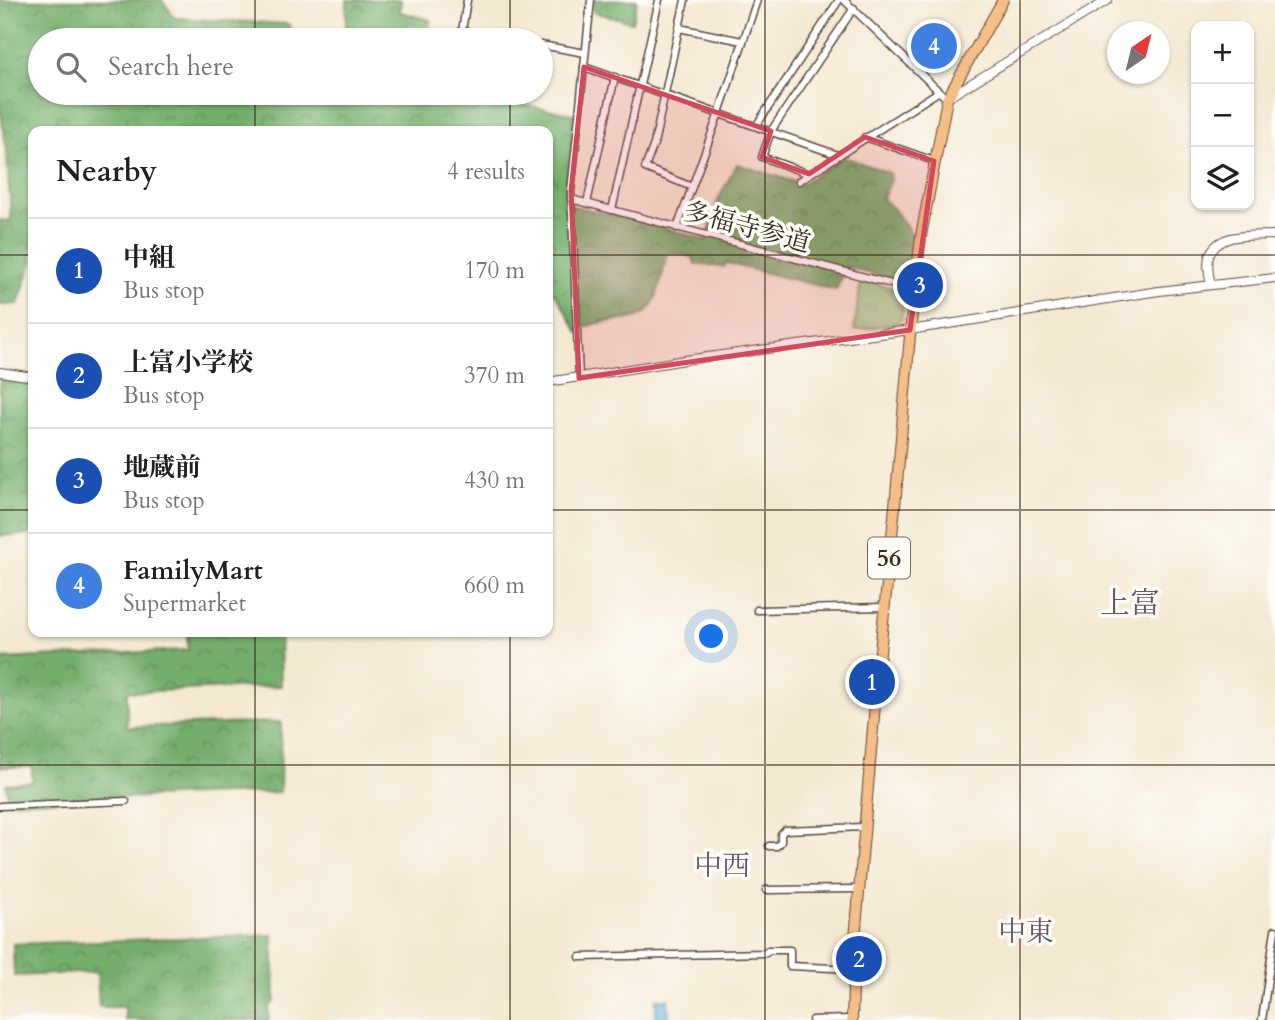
<!DOCTYPE html>
<html lang="en">
<head>
<meta charset="utf-8">
<style>
	body { margin:0; font-family:Cardo,"Noto Serif JP",serif; background:#f6f6f6; color:#202124 }
	.controls { position:absolute; right:21px; top:21px; display:grid; overflow:hidden; border-radius:14px; box-shadow:0 2px 5px #0004 }
	.controls button { width:63px; height:63px; display:grid; place-items:center; padding:0; border:0; border-bottom:2px solid #e0e0e0; background:#fff; color:#202124; font:35px sans-serif }
	.compass { position:absolute; left:1107px; top:21px; width:63px; height:63px; border-radius:50%; background:#fff; box-shadow:0 2px 5px #0004; rotate:35deg }
	.you { position:absolute; left:712px; top:637px; width:24px; height:24px; margin:-18px; border:5px solid #fff; border-radius:50%; background:#1a73e8; box-shadow:0 0 0 10px #1a73e833 }
	.badge { display:grid; place-items:center; width:46px; height:46px; border-radius:50%; background:#d1495b; color:#fff; font-size:23px; font-weight:700 }
	.pin { position:absolute; translate:-50% -50%; border:4px solid #fff; box-shadow:0 2px 7px #0006 }
	.list { margin:0; padding:0; list-style:none }
	h2 { display:flex; justify-content:space-between; align-items:center; height:91px; margin:0; padding:0 28px; font-size:30px }
	h2 small { font-size:23px; font-weight:400; color:#757577 }
	.list li { display:grid; grid-template-columns:46px 1fr auto; gap:21px; align-items:center; box-sizing:border-box; height:105px; padding:0 28px; border-top:2px solid #e0e0e0 }
	.list b { display:block; font-size:26px; white-space:nowrap }
	.list p { margin:0; font-size:23px; white-space:nowrap; color:#757577 }
	.list em { font-size:23px; font-style:normal; color:#757577 }
	.icon { flex:none; width:38px; height:38px; fill:none; stroke:currentColor; stroke-width:2; stroke-linecap:round; stroke-linejoin:round }
	.map { position:relative; flex:none; width:1275px; height:1020px; overflow:hidden }
	.search { position:absolute; background:#fff; box-shadow:0 2px 5px #0004; left:28px; top:28px; width:525px; height:77px; display:flex; align-items:center; gap:18px; box-sizing:border-box; padding:0 24px; border-radius:38px; color:#757577; font-size:26px }
	.panel { position:absolute; background:#fff; box-shadow:0 2px 5px #0004; left:28px; top:126px; width:525px; height:511px; border-radius:14px }
	.map>svg:first-child { display:block }
</style>
</head>
<body>
<div class="map">
<svg width="1275" height="1020" viewBox="0 0 1275 1020">
	<defs>
		<pattern id="forest-crowns" width="20" height="18" patternUnits="userSpaceOnUse" patternTransform="scale(1.75)"><rect width="20" height="18" fill="#75ae6c"/><path d="M2 6a3 3 0 1 1 6 0M12 15a3 3 0 1 1 6 0" fill="none" stroke="#618e58"/></pattern>
		<pattern id="park-tufts" width="24" height="20" patternUnits="userSpaceOnUse" patternTransform="scale(1.75)"><rect width="24" height="20" fill="#92ca7d"/><path d="M3 7l-1-3M5 7V3M7 7l1-3M15 17l-1-3M17 17v-4M19 17l1-3" fill="none" stroke="#78a466"/></pattern>
		<pattern id="water-ripples" width="26" height="14" patternUnits="userSpaceOnUse" patternTransform="scale(1.75)"><rect width="26" height="14" fill="#5eafd9"/><path d="M2 4q2-2 4 0t4 0M15 11q2-2 4 0t4 0" fill="none" stroke="#4f8faf"/></pattern>
	</defs>
	<rect width="100%" height="100%" fill="#fdfcf7"/>
	<filter id="ink" filterUnits="userSpaceOnUse"><feTurbulence type="fractalNoise" baseFrequency=".0143" numOctaves="2"/><feDisplacementMap in="SourceGraphic" scale="14" xChannelSelector="R" yChannelSelector="G"/><feConvolveMatrix kernelMatrix="1 2 1 2 8 2 1 2 1" color-interpolation-filters="sRGB"/></filter>
	<filter id="wash" filterUnits="userSpaceOnUse"><feTurbulence type="fractalNoise" baseFrequency=".00686" numOctaves="4" result="noise"/><feDisplacementMap in="SourceGraphic" scale="28" xChannelSelector="R" yChannelSelector="G"/><feGaussianBlur stdDeviation="1.57" result="paint"/><feColorMatrix in="noise" values="0 0 0 0 0 0 0 0 0 0 0 0 0 0 0 0 0 1.4 0 .05"/><feComposite in="paint" operator="in"/></filter>
	<g filter="url(#wash)">
		<rect width="100%" height="100%" fill="#f4e8d1"/>
		<g fill="url(#forest-crowns)" stroke="#586c45" stroke-width="2">
			<path d="M0,0H162L175,18L289,24L291,40H40V93H517L518,104L574,114L564,204L636,220L707,240L718,200L737,164L801,184L844,157L890,173L891,180L882,199L893,208L913,236L906,283L846,267L836,290L726,263L724,267L695,264L693,257L669,252C662,268 661,291 652,305C636,330 602,312 578,333L556,294L548,291V131H33V259L18,304L0,305V220L11,221L7,155L0,106Z"/>
			<polygon points="347,0 401,0 400,12 430,20 428,40 334,40 346,30"/>
			<polygon points="594,0 637,0 632,22 593,12"/>
			<polygon points="0,377 33,382 33,534 0,536"/>
			<polygon points="187,632 280,632 281,686 127,692 127,727 281,722 280,792 8,802 6,784 32,782 32,767 0,767 0,659 188,650"/>
			<polygon points="273,935 275,1001 269,1007 269,1020 125,1020 125,1007 99,1007 97,972 14,976 13,944"/>
		</g>
		<polygon fill="url(#park-tufts)" stroke="#667a4e" stroke-width="2" points="861,280 903,291 902,318 897,324 854,330"/>
		<polygon fill="url(#water-ripples)" stroke="#4c6c7c" stroke-width="2" points="656,999 668,999 669,1020 656,1020"/>
	</g>
	<g filter="url(#ink)">
		<g fill="none" stroke-linecap="round" stroke-linejoin="round">
			<g stroke="#574639" stroke-width="9">
				<g id="minor">
					<polyline points="467,0 462,31 514,40"/>
					<polyline points="685,0 654,144 645,168 692,187"/>
					<polyline points="844,0 947,99"/>
					<polyline points="679,28 742,41"/>
					<polyline points="541,45 585,53"/>
					<polyline points="584,67 838,155"/>
					<polyline points="756,126 839,0"/>
					<polyline points="865,137 934,161"/>
					<polyline points="809,174 762,157 771,131 854,8"/>
					<polyline points="799,181 938,92"/>
					<polyline points="571,199 914,290"/>
					<polyline points="587,203 615,77"/>
					<polyline points="612,210 659,0"/>
					<polyline points="677,228 719,113 757,0"/>
					<polyline points="579,378 571,191 591,0"/>
					<polyline points="757,610 884,607"/>
					<polyline points="0,806 126,801"/>
					<polyline points="769,846 777,846 781,842 781,834 785,830 864,827"/>
					<polyline points="766,890 859,889"/>
					<polyline points="580,957 766,953 768,950 790,950 790,966 853,969"/>
					<polyline points="812,1020 852,1019"/>
					<polyline points="1262,1020 1275,930"/>
				</g>
			</g>
			<g stroke="#574639" stroke-width="10">
				<g id="tertiary">
					<polyline points="949,97 1108,0"/>
					<path d="M1211,285C1209,276 1207,265 1209,257C1217,231 1254,236 1275,235"/>
					<polyline points="0,372 33,377"/>
					<polyline points="548,382 685,360 910,330 1159,291 1275,278"/>
				</g>
			</g>
			<g stroke="#574639" stroke-width="12">
				<polyline id="primary" points="852,1020 854,951 877,681 895,506 914,290 922,230 947,99 1003,0"/>
			</g>
			<use href="#minor" stroke="#fff" stroke-width="6"/>
			<use href="#tertiary" stroke="#fff" stroke-width="8"/>
			<use href="#primary" stroke="#f6be87" stroke-width="10"/>
		</g>
	</g>
	<path fill="#d1495b" fill-opacity="0.2" stroke="#d1495b" stroke-width="5" stroke-linejoin="round" d="M584,67L771,131L762,157L809,174L865,137L934,161L910,330L579,378L571,191Z"/>
	<path fill="none" stroke="#3b2a1e" stroke-width="2" stroke-opacity="0.55" d="M255,0V40M510,0V40M765,0V1020M1020,0V1020M255,93V131M510,93V131M0,255H33M548,255H1275M0,510H33M548,510H1275M255,632V1020M510,632V1020M0,765H1275"/>
	<g text-anchor="middle" dominant-baseline="central" stroke-width="7" stroke-linejoin="round" paint-order="stroke">
		<rect fill="#fdfcf7" stroke="#75695f" stroke-width="2" x="868" y="537.5" width="42" height="41" rx="5"/>
		<g font-size="24" font-weight="bold" fill="#3b2a1e">
			<text x="889" y="558">56</text>
		</g>
		<g font-size="26" fill="#3b2a1e" stroke="#fdfcf7">
			<text transform="translate(747 227) rotate(15)">多福寺参道</text>
		</g>
		<g font-size="28" fill="#685768" stroke="#fdfcf7">
			<text x="722" y="866">中西</text>
			<text x="1026" y="932">中東</text>
		</g>
		<g font-size="30" fill="#685768" stroke="#fdfcf7">
			<text x="1130" y="603">上富</text>
		</g>
	</g>
</svg>
<div class="controls">
<button>+</button>
<button>−</button>
<button><svg class="icon" aria-label="layers" viewBox="0 0 24 24"><path d="M12 4l9 5-9 5-9-5zM3 14l9 5 9-5"/></svg></button>
</div>
<svg class="compass" viewBox="-18 -18 36 36"><path d="M0-13l5 13h-10z" fill="#e53935"/><path d="M0 13l5-13h-10z" fill="#757577"/></svg>
<div class="you"></div>
<div class="pin badge" style="left:872px;top:682px;background:#1a4fb4">1</div>
<div class="pin badge" style="left:859px;top:959px;background:#1a4fb4">2</div>
<div class="pin badge" style="left:920px;top:285px;background:#1a4fb4">3</div>
<div class="pin badge" style="left:934px;top:46px;background:#3f7fe0">4</div>
<div class="search"><svg class="icon" aria-label="search" viewBox="0 0 24 24"><circle cx="10" cy="10" r="6"/><path d="M15 15l6 6"/></svg>Search here</div>
<section class="panel">
<h2>Nearby<small>4 results</small></h2>
<ul class="list">
<li><span class="badge" style="background:#1a4fb4">1</span><div><b>中組</b><p>Bus stop</p></div><em>170 m</em></li>
<li><span class="badge" style="background:#1a4fb4">2</span><div><b>上富小学校</b><p>Bus stop</p></div><em>370 m</em></li>
<li><span class="badge" style="background:#1a4fb4">3</span><div><b>地蔵前</b><p>Bus stop</p></div><em>430 m</em></li>
<li><span class="badge" style="background:#3f7fe0">4</span><div><b>FamilyMart</b><p>Supermarket</p></div><em>660 m</em></li>
</ul>
</section>
</div>
</body>
</html>
